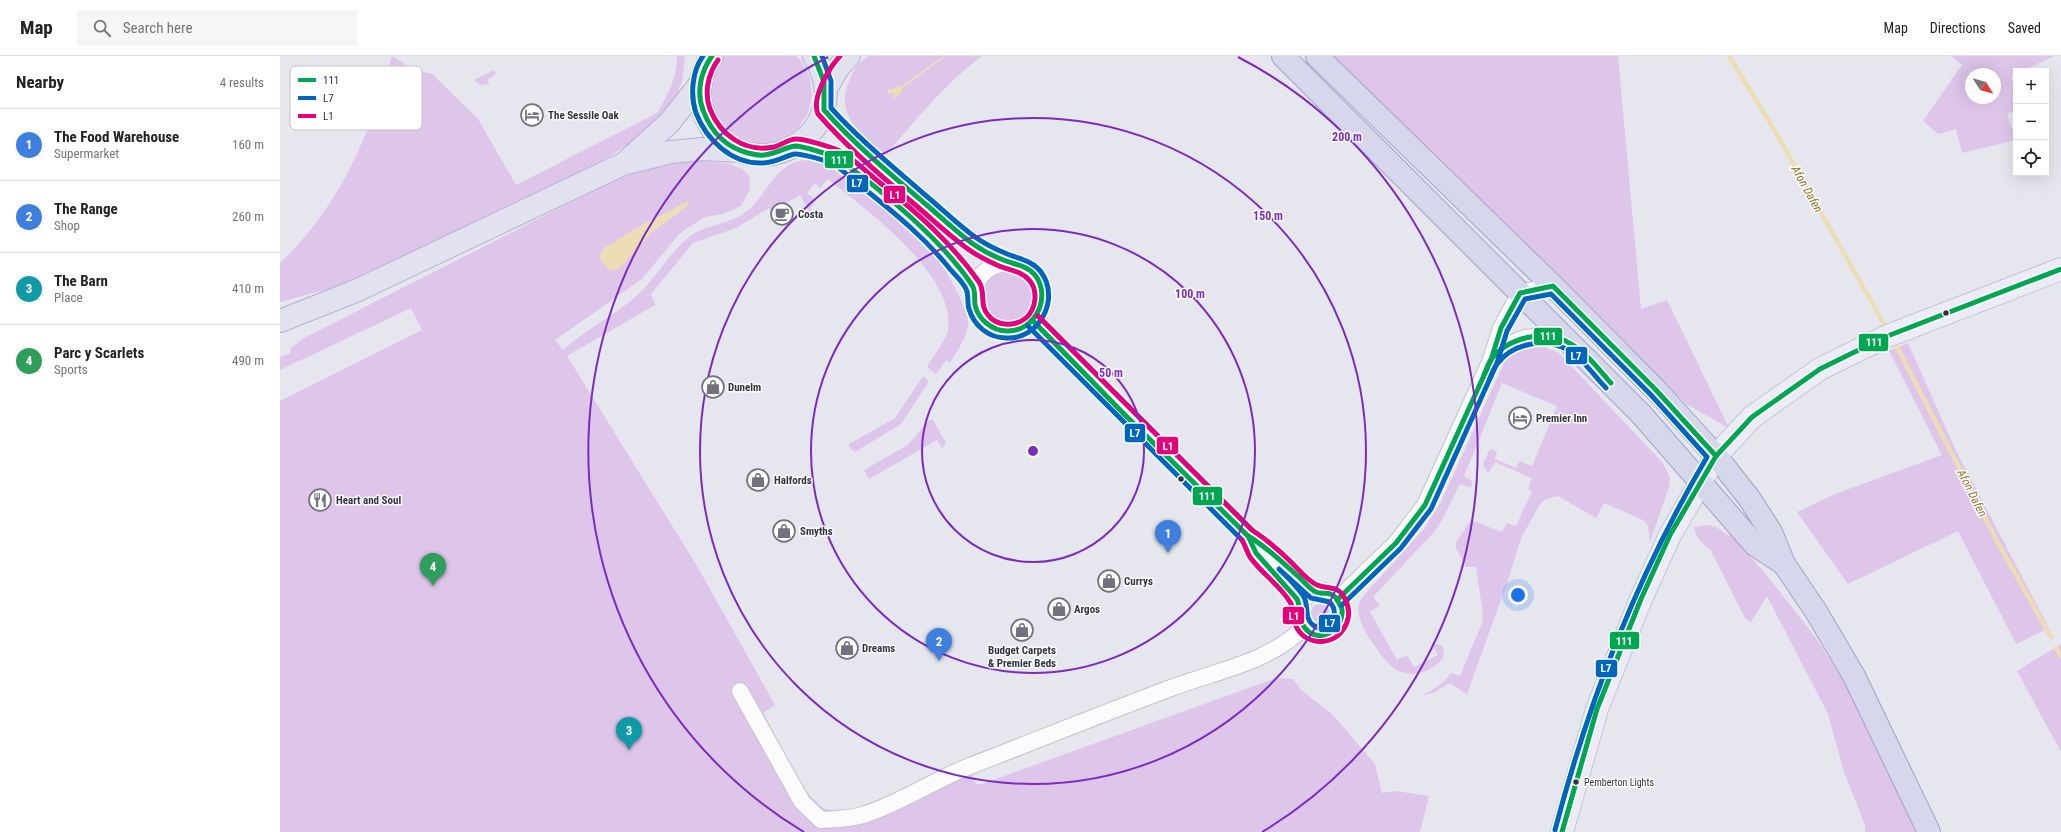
<!DOCTYPE html>
<html lang="en">
<head>
<meta charset="utf-8">
<style>
	body { margin:0; font-family:"Roboto Condensed",sans-serif; background:#f6f6f6; color:#222 }
	.controls { position:absolute; right:12px; top:12px; display:grid; overflow:hidden; border-radius:0px; box-shadow:0 4px 16px #0002 }
	.controls button { width:36px; height:36px; display:grid; place-items:center; padding:0; border:0; border-bottom:1px solid #e0e0e0; background:#fff; color:#222; font:20px sans-serif }
	.compass { position:absolute; left:1685px; top:12px; width:36px; height:36px; border-radius:50%; background:#fff; box-shadow:0 4px 16px #0002; rotate:127deg }
	.you { position:absolute; left:1238px; top:539px; width:14px; height:14px; margin:-10px; border:3px solid #fff; border-radius:50%; background:#1a73e8; box-shadow:0 0 0 6px #1a73e833 }
	.badge { display:grid; place-items:center; width:26px; height:26px; border-radius:50%; background:#72727f; color:#fff; font-size:13px; font-weight:700 }
	.pin { position:absolute; translate:-50% -33px; filter:drop-shadow(0 1px 2px #0008) }
	.pin::after { content:''; position:absolute; top:21px; width:14px; height:12px; background:inherit; clip-path:polygon(0 0,100% 0,50% 100%) }
	.list { margin:0; padding:0; list-style:none }
	h2 { display:flex; justify-content:space-between; align-items:center; height:52px; margin:0; padding:0 16px; font-size:17px }
	h2 small { font-size:13px; font-weight:400; color:#767676 }
	.list li { display:grid; grid-template-columns:26px 1fr auto; gap:12px; align-items:center; box-sizing:border-box; height:72px; padding:0 16px; border-top:1px solid #e0e0e0 }
	.list b { display:block; font-size:15px; white-space:nowrap }
	.list p { margin:0; font-size:13px; white-space:nowrap; color:#767676 }
	.list em { font-size:13px; font-style:normal; color:#767676 }
	.icon { flex:none; width:22px; height:22px; fill:none; stroke:currentColor; stroke-width:2; stroke-linecap:round; stroke-linejoin:round }
	.map { position:relative; flex:none; width:1781px; height:776px; overflow:hidden }
	header { display:flex; align-items:center; gap:24px; box-sizing:border-box; height:56px; padding:0 20px; background:#fff; border-bottom:1px solid #e0e0e0 }
	header strong { font-size:19px }
	nav { display:flex; gap:22px; margin-inline-start:auto; font-size:14px }
	.search { width:280px; height:36px; background:#f6f6f6; display:flex; align-items:center; gap:10px; box-sizing:border-box; padding:0 14px; border-radius:0px; color:#767676; font-size:15px }
	main { display:flex }
	aside { flex:1; background:#fff }
	.map>svg:first-child { display:block }
</style>
</head>
<body>
<header>
<strong>Map</strong>
<div class="search"><svg class="icon" aria-label="search" viewBox="0 0 24 24"><circle cx="10" cy="10" r="6"/><path d="M15 15l6 6"/></svg>Search here</div>
<nav><a>Map</a><a>Directions</a><a>Saved</a></nav>
</header>
<main>
<aside>
<h2>Nearby<small>4 results</small></h2>
<ul class="list">
<li><span class="badge" style="background:#3f7fe0">1</span><div><b>The Food Warehouse</b><p>Supermarket</p></div><em>160 m</em></li>
<li><span class="badge" style="background:#3f7fe0">2</span><div><b>The Range</b><p>Shop</p></div><em>260 m</em></li>
<li><span class="badge" style="background:#0f9aa8">3</span><div><b>The Barn</b><p>Place</p></div><em>410 m</em></li>
<li><span class="badge" style="background:#2e9e5b">4</span><div><b>Parc y Scarlets</b><p>Sports</p></div><em>490 m</em></li>
</ul>
</aside>
<div class="map">
<svg width="1781" height="776" viewBox="0 0 1781 776">
	<rect width="100%" height="100%" fill="#e6e6ee"/>
	<g fill="#dec5ea" fill-rule="evenodd">
		<path d="M112,0L134,14L152,18L198,63L236,129L377,57C388,39 397,22 397,0H405L402,26L392,49L360,81L288,127L77,225L0,246V207C61,149 89,80 112,0Z"/>
		<polygon points="440,0 516,0 521,5 530,21 532,39 528,57 518,72 505,83 489,89 472,89 442,75 427,46 431,13"/>
		<path d="M589,0H664L620,32L614,37V43L622,32L666,0H702C664,28 635,65 605,100C582,78 553,59 570,23C576,11 577,7 589,0Z"/>
		<polygon points="1052,0 1338,0 1361,253 1387,244 1449,372 1406,348 1204,151"/>
		<path d="M1672,0H1774L1742,15H1736V18L1731,20L1736,34V54L1727,58L1736,84L1682,97L1676,73L1658,78L1643,65L1682,9ZM1691,18H1715V42H1691Z"/>
		<polygon points="214,14 216,18 207,24 210,28 200,29 194,24"/>
		<path d="M407,104L447,107L463,113L469,120L470,127L469,135L461,150L443,158L425,161L400,177L362,223L275,284L283,294C304,275 331,261 353,243C374,226 387,199 408,182C423,169 446,169 463,158C488,142 494,103 530,104C539,104 548,107 556,111C566,117 575,126 584,134C610,154 634,173 655,199C664,211 690,255 688,269C686,283 677,295 670,307L666,304L656,318L647,311C652,302 666,284 668,274C676,218 586,154 548,123L540,132L535,127L527,137L536,144L530,153L539,160L534,165L520,139L491,155L489,152L456,172L413,187L371,238L375,249L287,300L417,510L495,649L483,657L524,734L544,753L570,756L688,711L696,728H702L996,622L1013,623L1021,634L1053,659L1095,708L1102,737L1116,735L1149,740L1140,776H0V345L142,274L131,252L0,314V301L11,297V292L24,282L333,125L365,113ZM409,145L397,158L372,176L340,212L319,202L323,193L362,169Z"/>
		<polygon points="721,213 745,217 757,237 750,260 737,268 722,268 708,261 700,247 702,230"/>
		<polygon points="1628,287 1676,395 1769,572 1736,588 1678,475 1568,528 1517,456 1555,438 1662,399 1609,295"/>
		<path d="M1259,289L1279,297L1382,406L1390,422L1389,431L1370,486L1368,470L1365,465L1324,447L1316,462L1278,440L1266,443L1260,448L1241,482L1229,521L1187,638L1170,627L1153,637L1141,640C1153,634 1163,628 1171,617L1180,620L1202,567L1203,558L1196,511H1186L1176,492V486L1191,464L1222,476L1227,467L1236,470L1252,435L1248,433L1252,422L1215,406L1208,418L1203,408L1210,393L1217,396L1215,403L1236,412L1239,405L1252,410L1277,350L1222,327L1184,420L1192,425V430L1189,431L1180,428L1163,462L1155,475L1093,541L1100,549L1090,556L1117,604L1127,599L1134,611L1158,599L1152,588L1161,589C1165,595 1165,600 1160,605C1146,620 1123,623 1108,607C1103,602 1099,596 1095,590C1087,580 1078,565 1078,551C1079,546 1082,542 1085,538L1143,474L1161,446L1224,307C1233,295 1244,289 1259,289Z"/>
		<polygon points="643,320 649,325 621,368 575,396 569,391 569,388 615,362"/>
		<polygon points="649,364 653,364 666,387 662,392 657,384 589,423 584,414 628,389"/>
		<path d="M1427,469L1436,471L1449,480L1451,478L1489,522L1536,582L1588,663L1642,776H1585V769L1564,716L1548,658L1487,540L1471,566L1465,562L1430,493C1421,488 1416,481 1414,471Z"/>
		<circle cx="1040" cy="557" r="9"/>
		<polygon points="1781,588 1781,696 1737,615"/>
	</g>
	<g fill="#edddb5">
		<polygon points="664,0 666,0 622,32 622,36 614,43 614,37 608,38 608,33 614,33 615,31 620,31"/>
		<polygon points="408,145 409,148 372,176 340,212 330,215 319,202 323,193 362,169"/>
	</g>
	<g fill="none" stroke-linecap="round" stroke-linejoin="round">
		<g stroke="#edddb5" stroke-width="4.5">
			<polyline points="1449,0 1492,70 1604,268"/>
			<polyline points="1617,291 1719,489 1771,581"/>
			<polyline points="1776,592 1781,601"/>
		</g>
		<g stroke="#c3c3cc" stroke-width="18">
			<g id="street">
				<path d="M544,54C572,86 604,113 637,140C655,156 673,173 692,187C702,194 716,200 727,205C739,210 750,210 757,223C770,243 757,273 732,276C687,280 675,213 729,206"/>
				<polyline points="516,90 556,101 571,113 632,162 667,198 694,231"/>
				<polyline points="753,265 844,358 968,480 984,489 1035,536"/>
				<path d="M1211,304C1241,277 1252,277 1289,287"/>
				<polyline points="968,480 976,497 1005,528 1020,550"/>
				<circle cx="1041" cy="557" r="22"/>
				<polyline points="1057,544 1116,487 1145,449 1211,304 1221,272 1240,237 1273,230"/>
				<path d="M460,635L522,746L541,764C555,763 570,763 583,759C621,747 654,724 690,710C757,684 824,657 891,632C935,615 989,607 1024,571"/>
			</g>
		</g>
		<g stroke="#c6c5d6" stroke-width="24">
			<polyline id="secondary" points="1282,776 1317,653 1361,543 1390,479 1436,400 1472,361 1540,313 1605,281 1781,213"/>
		</g>
		<g stroke="#b3b3d0" stroke-width="24">
			<g id="primary">
				<path d="M432,0C421,15 416,37 423,55C457,145 585,82 534,0"/>
				<polyline points="546,33 558,12 569,0"/>
				<polyline points="347,105 389,67 420,28"/>
				<polyline points="0,265 78,234 343,108 391,96 423,93 460,95"/>
			</g>
		</g>
		<g stroke="#a1a2c6" stroke-width="24">
			<g id="highway">
				<polyline points="1003,0 1361,358 1475,489 1504,508"/>
				<polyline points="1037,0 1273,230 1376,334 1436,400 1469,442 1491,476 1504,508 1537,557 1574,620 1649,776"/>
			</g>
		</g>
		<use href="#street" stroke="#fbfbfc" stroke-width="16"/>
		<use href="#secondary" stroke="#edecf6" stroke-width="22"/>
		<use href="#primary" stroke="#e2e1f0" stroke-width="22"/>
		<use href="#highway" stroke="#d7d7eb" stroke-width="22"/>
		<g stroke="#fff" stroke-width="8">
			<g id="bus-1">
				<path d="M432,0C421,15 416,36 423,54C431,76 445,91 468,97C473,98 479,100 484,99C495,98 506,91 515,90C522,90 553,99 558,103C602,134 662,184 692,229C696,234 694,242 695,249C698,263 712,275 727,275C755,276 772,241 755,219C747,210 737,209 726,205C715,201 703,195 693,188C678,177 664,164 649,151C613,120 576,90 544,54V26L534,0"/>
				<polygon points="753,265 766,278 844,358"/>
				<path d="M1204,319C1206,314 1208,309 1210,305C1227,281 1266,272 1291,288C1307,297 1319,314 1331,327"/>
				<polyline points="844,358 968,480"/>
				<path d="M968,480C987,491 1002,506 1018,520C1023,525 1028,531 1034,535C1043,541 1050,532 1058,545C1059,548 1062,551 1062,554C1064,570 1044,587 1029,576C1017,567 1022,555 1017,543L976,497Z"/>
				<polyline points="1057,544 1116,487 1145,449 1211,304 1221,272 1240,237 1273,230 1376,334 1436,400"/>
				<polyline points="1282,776 1317,653 1361,543 1390,479 1436,400 1472,361 1540,313 1605,281 1781,213"/>
			</g>
		</g>
		<g stroke="#fff" stroke-width="8">
			<g id="bus-2">
				<path d="M423,0C412,15 410,39 416,57C426,83 451,108 482,107C494,107 503,101 514,98C520,97 549,105 555,109C566,117 577,127 587,135C617,159 646,183 670,213C675,219 683,226 686,233C689,238 687,247 689,253C694,270 709,282 726,282C759,284 781,243 761,216C752,204 738,203 725,197C715,193 705,188 695,181C677,168 661,152 644,138C612,110 579,83 551,52V25L542,0"/>
				<polyline points="758,260 972,474"/>
				<polyline points="748,270 962,484"/>
				<path d="M1210,322C1212,318 1214,312 1217,308C1232,288 1264,281 1286,293C1302,301 1314,320 1326,332"/>
				<path d="M999,513L1031,542L1050,546C1051,548 1054,551 1054,554C1057,565 1042,578 1033,569C1024,562 1029,551 1024,541C1018,531 1007,521 999,513Z"/>
				<path d="M1062,549L1121,492L1151,453L1217,307L1227,275L1245,243L1271,238L1371,339L1427,401C1357,520 1310,641 1275,774"/>
			</g>
		</g>
		<g stroke="#fff" stroke-width="8">
			<g id="bus-3">
				<path d="M438,4C428,18 424,37 430,53C440,79 465,97 494,91C501,89 509,83 516,83C526,83 550,91 558,94C571,100 587,117 599,126C635,155 672,187 699,226C706,236 699,249 708,259C717,271 736,271 747,261C756,252 758,235 750,225C742,215 729,214 719,210C708,205 697,200 688,193C668,179 651,162 633,147C600,119 567,91 538,58C531,42 549,12 560,0"/>
				<path d="M758,260L972,474C987,484 1000,495 1012,507C1019,514 1028,525 1037,529C1048,534 1058,528 1065,543C1070,552 1070,563 1064,572C1054,590 1027,590 1017,572C1012,564 1015,553 1010,546C1000,529 981,517 970,501C967,496 965,489 962,484"/>
			</g>
		</g>
		<use href="#bus-1" stroke="#00a651" stroke-width="5"/>
		<use href="#bus-2" stroke="#0065bd" stroke-width="5"/>
		<use href="#bus-3" stroke="#e5007d" stroke-width="5"/>
	</g>
	<g fill="none" stroke="#7b2cbf" stroke-width="2">
		<circle cx="753" cy="395" r="111"/>
		<circle cx="753" cy="395" r="222"/>
		<circle cx="753" cy="395" r="333"/>
		<path d="M524 776A444 444 0 0 1 548 1M958 1A444 444 0 0 1 982 776"/>
	</g>
	<defs>
		<g id="hotel-ring" transform="scale(1.15)"><circle r="9.5" fill="#fff" stroke="#72727f" stroke-width="1.5"/><path d="M-6-4.5h1.5V1H6V5H4.5V3h-9V5H-6ZM-4 0a1.8 1.8 0 1 1 3.6 0ZM.5 0V-2.5h3Q6-2.5 6 0Z" fill="#72727f"/></g>
		<g id="cafe-ring" transform="scale(1.15)"><circle r="9.5" fill="#fff" stroke="#72727f" stroke-width="1.5"/><path d="M-5.5-4.5H6V0H3Q3 3.5 0 3.5H-2.5Q-5.5 3.5-5.5 0ZM3-3.2v2h1.7v-2ZM-6 4.5H4V6H-6Z" fill="#72727f"/></g>
		<g id="shop-ring" transform="scale(1.15)"><circle r="9.5" fill="#fff" stroke="#72727f" stroke-width="1.5"/><path d="M-5-2.5h2.3a2.7 3.5 0 0 1 5.4 0H5L5.5 6h-11ZM-1.5-2.5h3a1.5 2.3 0 0 0-3 0Z" fill="#72727f"/></g>
		<g id="restaurant-ring" transform="scale(1.15)"><circle r="9.5" fill="#fff" stroke="#72727f" stroke-width="1.5"/><path d="M-5-6h1v4h1v-4h1v4h1v-4h1v5L-1.5 .5V6h-2V.5L-5-1ZM5-6V6H3V1.5H1.5Q1.5-4 5-6Z" fill="#72727f"/></g>
	</defs>
	<g fill-rule="evenodd">
		<use href="#hotel-ring" x="252" y="59"/>
		<use href="#cafe-ring" x="502" y="158"/>
		<use href="#shop-ring" x="433" y="331"/>
		<use href="#hotel-ring" x="1240" y="362"/>
		<use href="#shop-ring" x="478" y="424"/>
		<use href="#restaurant-ring" x="40" y="444"/>
		<use href="#shop-ring" x="504" y="475"/>
		<use href="#shop-ring" x="829" y="525"/>
		<use href="#shop-ring" x="779" y="553"/>
		<use href="#shop-ring" x="742" y="574"/>
		<use href="#shop-ring" x="567" y="592"/>
	</g>
	<g fill="#333443" stroke="#fff" stroke-width="1.5">
		<circle cx="1666" cy="257" r="3.5"/>
		<circle cx="901" cy="423" r="3.5"/>
		<circle cx="1296" cy="726" r="3.5"/>
	</g>
	<g text-anchor="middle" dominant-baseline="central" stroke-width="3" stroke-linejoin="round" paint-order="stroke">
		<g font-size="10" fill="#333443" stroke="#fff" text-anchor="start">
			<text x="1304" y="726">Pemberton Lights</text>
		</g>
		<g font-size="11" font-weight="bold" fill="#333443" stroke="#fff" text-anchor="start">
			<text x="268" y="59">The Sessile Oak</text>
			<text x="518" y="158">Costa</text>
			<text x="448" y="331">Dunelm</text>
			<text x="1256" y="362">Premier Inn</text>
			<text x="494" y="424">Halfords</text>
			<text x="56" y="444">Heart and Soul</text>
			<text x="520" y="475">Smyths</text>
			<text x="844" y="525">Currys</text>
			<text x="794" y="553">Argos</text>
			<text x="582" y="592">Dreams</text>
			<text x="742" y="594" text-anchor="middle">Budget Carpets<tspan x="742" dy="13">&amp; Premier Beds</tspan></text>
		</g>
		<g font-size="12" font-style="italic" fill="#8f7327" stroke="#fff">
			<text transform="translate(1527 133) rotate(61)">Afon Dafen</text>
			<text transform="translate(1692 437) rotate(63)">Afon Dafen</text>
		</g>
	</g>
	<rect x="10" y="10" width="132" height="64" rx="6" fill="#fff" stroke="#c2c2c7" stroke-width="1"/>
	<rect x="18" y="22" width="18" height="4" fill="#00a651"/>
	<rect x="18" y="40" width="18" height="4" fill="#0065bd"/>
	<rect x="18" y="58" width="18" height="4" fill="#e5007d"/>
	<g font-size="11" fill="#333443">
		<text x="43" y="28">111</text>
		<text x="43" y="46">L7</text>
		<text x="43" y="64">L1</text>
	</g>
	<circle cx="753" cy="395" r="6" fill="#7b2cbf" stroke="#fff" stroke-width="2"/>
	<g font-size="12" text-anchor="middle" font-weight="bold" fill="#7b2cbf" stroke="#fff" stroke-width="3" stroke-linejoin="round" paint-order="stroke">
		<text x="1067" y="85">200 m</text>
		<text x="988" y="164">150 m</text>
		<text x="910" y="242">100 m</text>
		<text x="831" y="321">50 m</text>
	</g>
	<g stroke="#fff" stroke-width="1.5">
		<rect x="544" y="94" width="30" height="19" rx="4" fill="#00a651"/>
		<rect x="566" y="118" width="23" height="19" rx="4" fill="#0065bd"/>
		<rect x="603" y="129" width="23" height="19" rx="4" fill="#e5007d"/>
		<rect x="1253" y="271" width="30" height="19" rx="4" fill="#00a651"/>
		<rect x="1578" y="277" width="31" height="19" rx="4" fill="#00a651"/>
		<rect x="1285" y="290" width="23" height="19" rx="4" fill="#0065bd"/>
		<rect x="844" y="367" width="22" height="20" rx="4" fill="#0065bd"/>
		<rect x="876" y="380" width="23" height="19" rx="4" fill="#e5007d"/>
		<rect x="912" y="430" width="31" height="20" rx="4" fill="#00a651"/>
		<rect x="1002" y="550" width="23" height="19" rx="4" fill="#e5007d"/>
		<rect x="1038" y="558" width="23" height="19" rx="4" fill="#0065bd"/>
		<rect x="1329" y="575" width="31" height="19" rx="4" fill="#00a651"/>
		<rect x="1315" y="603" width="23" height="19" rx="4" fill="#0065bd"/>
	</g>
	<g font-size="11" text-anchor="middle" font-weight="bold" fill="#fff">
		<text x="559" y="108">111</text>
		<text x="577" y="131">L7</text>
		<text x="615" y="143">L1</text>
		<text x="1268" y="284">111</text>
		<text x="1594" y="290">111</text>
		<text x="1296" y="304">L7</text>
		<text x="855" y="381">L7</text>
		<text x="888" y="394">L1</text>
		<text x="927" y="444">111</text>
		<text x="1014" y="564">L1</text>
		<text x="1050" y="571">L7</text>
		<text x="1344" y="589">111</text>
		<text x="1326" y="616">L7</text>
	</g>
</svg>
<div class="controls">
<button>+</button>
<button>−</button>
<button><svg class="icon" aria-label="locate" viewBox="0 0 24 24"><circle cx="12" cy="12" r="6"/><path d="M12 2v4M12 18v4M2 12h4M18 12h4"/></svg></button>
</div>
<svg class="compass" viewBox="-18 -18 36 36"><path d="M0-13l5 13h-10z" fill="#e53935"/><path d="M0 13l5-13h-10z" fill="#767676"/></svg>
<div class="you"></div>
<div class="pin badge" style="left:888px;top:497px;background:#3f7fe0">1</div>
<div class="pin badge" style="left:659px;top:605px;background:#3f7fe0">2</div>
<div class="pin badge" style="left:349px;top:694px;background:#0f9aa8">3</div>
<div class="pin badge" style="left:153px;top:530px;background:#2e9e5b">4</div>
</div>
</main>
</body>
</html>
